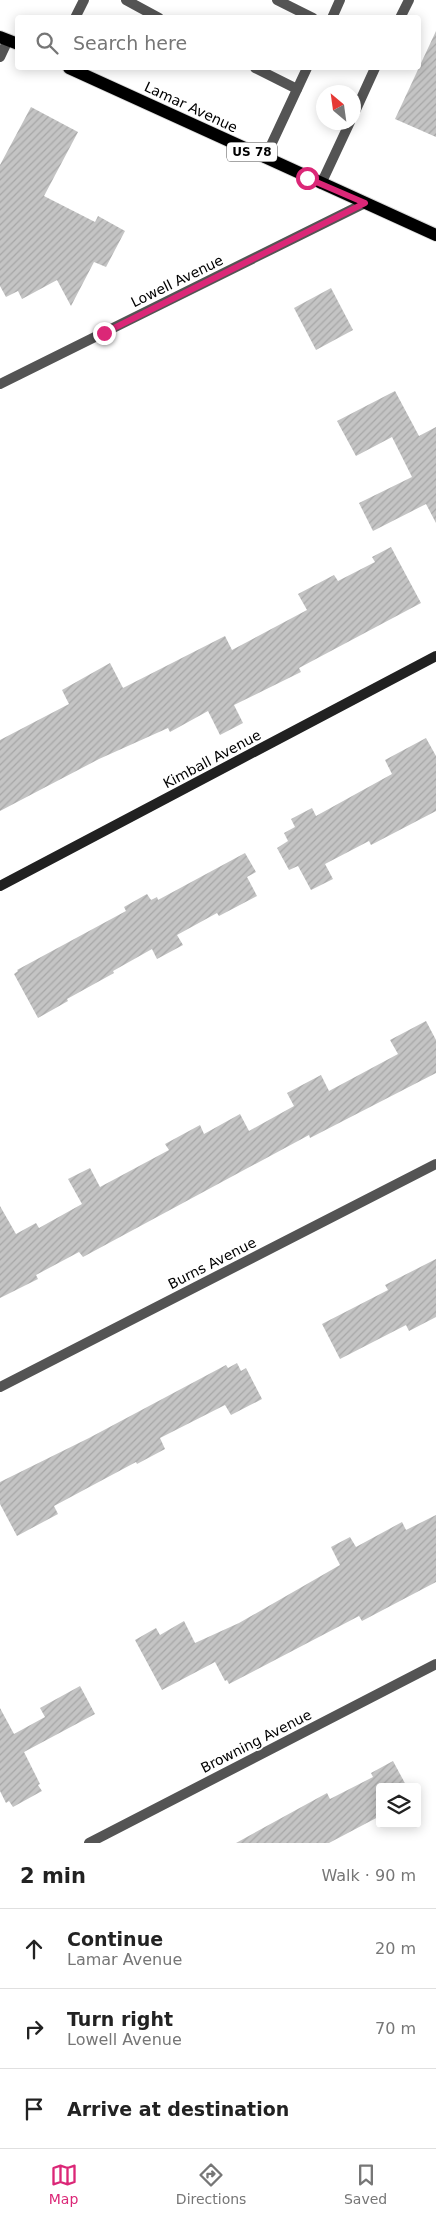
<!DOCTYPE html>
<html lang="en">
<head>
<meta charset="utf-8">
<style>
	body { margin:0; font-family:"DejaVu Sans",sans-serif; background:#f6f6f6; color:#222 }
	.controls { position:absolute; right:15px; bottom:15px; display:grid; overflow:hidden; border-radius:5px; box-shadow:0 2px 12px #0003 }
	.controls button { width:45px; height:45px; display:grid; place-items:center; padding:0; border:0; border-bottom:1px solid #e0e0e0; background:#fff; color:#222; font:25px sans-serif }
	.compass { position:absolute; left:316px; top:85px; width:45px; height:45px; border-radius:50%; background:#fff; box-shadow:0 2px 12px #0003; rotate:331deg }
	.stop { position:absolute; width:15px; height:15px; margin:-11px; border:4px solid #db2777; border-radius:50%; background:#fff }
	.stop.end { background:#db2777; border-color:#fff; box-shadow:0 1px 5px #0008 }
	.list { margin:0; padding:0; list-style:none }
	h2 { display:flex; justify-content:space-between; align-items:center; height:65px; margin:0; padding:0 20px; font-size:21px }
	h2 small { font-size:16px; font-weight:400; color:#767676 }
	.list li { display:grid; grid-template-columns:32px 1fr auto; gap:15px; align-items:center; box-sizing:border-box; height:80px; padding:0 20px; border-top:1px solid #e0e0e0 }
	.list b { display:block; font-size:19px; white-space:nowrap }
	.list p { margin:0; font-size:16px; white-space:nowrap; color:#767676 }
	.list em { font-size:16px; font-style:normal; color:#767676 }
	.icon { flex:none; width:28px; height:28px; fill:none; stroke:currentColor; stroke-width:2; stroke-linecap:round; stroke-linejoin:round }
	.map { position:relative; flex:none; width:436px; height:1843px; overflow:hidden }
	.search { position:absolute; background:#fff; box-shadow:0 2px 12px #0003; left:15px; right:15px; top:15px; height:55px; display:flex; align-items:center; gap:12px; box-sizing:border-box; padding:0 18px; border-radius:5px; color:#767676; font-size:19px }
	.sheet { height:305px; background:#fff }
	nav { display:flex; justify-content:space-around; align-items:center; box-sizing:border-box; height:70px; border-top:1px solid #e0e0e0; background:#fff; font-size:14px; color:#767676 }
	nav a { display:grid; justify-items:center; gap:2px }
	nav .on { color:#db2777 }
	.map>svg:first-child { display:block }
</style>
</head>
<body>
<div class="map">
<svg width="436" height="1843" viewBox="0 0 436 1843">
	<defs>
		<pattern id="building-hatch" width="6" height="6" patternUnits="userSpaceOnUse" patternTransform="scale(1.25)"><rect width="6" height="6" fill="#c4c4c4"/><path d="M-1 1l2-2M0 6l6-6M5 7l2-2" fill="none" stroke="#a7a7a7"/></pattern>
	</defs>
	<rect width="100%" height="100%" fill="#fff"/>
	<g fill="url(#building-hatch)">
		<polygon points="436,31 436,137 395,119"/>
		<polygon points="31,107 78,132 44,196 95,222 98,216 125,231 106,267 94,262 71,306 57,280 22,299 18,291 6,297 0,286 0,165"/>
		<polygon points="331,288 353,330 316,350 294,308"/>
		<polygon points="395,391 419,436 436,427 436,523 426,504 373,531 359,503 412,477 392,437 356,456 337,421"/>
		<polygon points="391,547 421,603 299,668 301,672 234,705 243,723 220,735 208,711 170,732 168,728 99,759 0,811 0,740 69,704 62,690 110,663 123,688 225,636 232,650 307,610 298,594 334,575 338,581 375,562 372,557"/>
		<polygon points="426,738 436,756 436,811 371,845 369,841 325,864 333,879 311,890 298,866 289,870 277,848 288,841 284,833 295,827 291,819 312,808 316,816 392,774 385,760"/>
		<polygon points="245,853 256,872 247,877 257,896 219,916 217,913 177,935 183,945 157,959 152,949 113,971 114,973 67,999 68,1001 38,1018 14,974 18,971 17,970 126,911 124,907 147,894 151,900 157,897 158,900"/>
		<polygon points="426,1021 436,1040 436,1073 310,1138 309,1135 83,1257 79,1252 36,1275 38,1279 0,1298 0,1206 16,1234 36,1223 39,1228 82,1204 68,1179 90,1168 100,1187 169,1150 165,1144 200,1125 204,1134 240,1114 249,1131 294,1106 287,1093 321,1075 329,1091 398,1054 390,1040"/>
		<polygon points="436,1259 436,1317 409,1331 406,1325 340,1359 322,1324 388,1290 385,1285"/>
		<polygon points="237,1363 241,1371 246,1368 262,1399 231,1415 225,1405 160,1438 165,1449 137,1464 136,1462 54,1506 58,1514 17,1536 0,1504 0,1482 89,1438 226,1365 228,1368"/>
		<polygon points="436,1515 436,1582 362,1621 359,1616 229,1684 227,1680 225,1681 215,1662 162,1690 135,1640 156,1628 160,1635 184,1621 195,1643 239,1623 340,1565 331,1547 350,1537 356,1547 402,1522 406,1530"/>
		<polygon points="80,1686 95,1714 24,1752 40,1784 38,1785 42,1791 13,1807 9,1801 6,1803 0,1791 0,1708 14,1734 45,1717 40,1708"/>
		<polygon points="393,1761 407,1787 380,1787 380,1816 329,1843 236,1843 327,1793 330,1799 373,1777 371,1773"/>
	</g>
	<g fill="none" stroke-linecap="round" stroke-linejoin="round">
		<g stroke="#dbdbdb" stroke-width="14">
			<g id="primary">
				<polyline points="0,37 18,44"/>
				<polyline points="69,68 436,235"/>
			</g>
		</g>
		<g stroke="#545454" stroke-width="10">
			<polyline points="126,0 159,18"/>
			<polyline points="277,0 313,18"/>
			<polyline points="75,18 84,0"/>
			<polyline points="332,18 340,0"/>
			<polyline points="400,18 409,0"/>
			<polyline points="0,57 8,40"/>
			<polyline points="255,68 297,89"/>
			<polyline points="354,114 375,68"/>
			<polyline points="265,158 307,68"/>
			<polyline points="321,184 350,122"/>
		</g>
		<g stroke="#545454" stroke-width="10">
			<polyline points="0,384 365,203"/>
			<polyline points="0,1387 436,1164"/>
			<polyline points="89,1843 436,1664"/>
		</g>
		<polyline stroke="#212121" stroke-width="10" points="0,886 436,656"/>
		<use href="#primary" stroke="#000" stroke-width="12"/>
	</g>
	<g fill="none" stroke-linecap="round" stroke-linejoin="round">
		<polyline stroke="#db2777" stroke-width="6" points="104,333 365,203 307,178"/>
	</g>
	<g text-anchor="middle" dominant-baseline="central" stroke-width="4" stroke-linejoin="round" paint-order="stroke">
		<rect fill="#fff" stroke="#4c4c4c" stroke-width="1" x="227" y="142.5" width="50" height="19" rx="4"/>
		<g font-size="12" font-weight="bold" fill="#000">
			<text x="252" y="152">US 78</text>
		</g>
		<g font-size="14" fill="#000" stroke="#fff">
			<text transform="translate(191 107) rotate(25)">Lamar Avenue</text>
			<text transform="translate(177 281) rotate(-26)">Lowell Avenue</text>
			<text transform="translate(212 759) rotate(-28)">Kimball Avenue</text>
			<text transform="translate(212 1263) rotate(-27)">Burns Avenue</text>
			<text transform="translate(256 1741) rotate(-27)">Browning Avenue</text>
		</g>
	</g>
</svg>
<div class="controls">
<button><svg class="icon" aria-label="layers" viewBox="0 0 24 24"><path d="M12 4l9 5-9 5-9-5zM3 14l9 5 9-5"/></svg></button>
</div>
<svg class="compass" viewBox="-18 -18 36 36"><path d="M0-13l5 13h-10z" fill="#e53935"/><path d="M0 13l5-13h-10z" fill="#767676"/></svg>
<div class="stop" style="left:307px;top:178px"></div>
<div class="stop end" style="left:104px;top:333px"></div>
<div class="search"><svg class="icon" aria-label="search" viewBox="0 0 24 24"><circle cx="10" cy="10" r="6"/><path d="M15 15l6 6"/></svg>Search here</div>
</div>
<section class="sheet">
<h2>2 min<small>Walk · 90 m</small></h2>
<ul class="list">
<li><svg class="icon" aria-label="ahead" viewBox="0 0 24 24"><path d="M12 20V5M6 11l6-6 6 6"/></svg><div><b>Continue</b><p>Lamar Avenue</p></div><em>20 m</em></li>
<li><svg class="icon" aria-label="right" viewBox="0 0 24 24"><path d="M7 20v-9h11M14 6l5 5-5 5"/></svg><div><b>Turn right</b><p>Lowell Avenue</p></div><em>70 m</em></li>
<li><svg class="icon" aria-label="arrive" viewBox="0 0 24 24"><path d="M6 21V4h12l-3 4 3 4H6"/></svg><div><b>Arrive at destination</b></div></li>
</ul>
</section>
<nav>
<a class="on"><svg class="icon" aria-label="map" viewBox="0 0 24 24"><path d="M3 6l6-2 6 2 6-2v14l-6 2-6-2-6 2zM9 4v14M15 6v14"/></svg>Map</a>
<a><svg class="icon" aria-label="directions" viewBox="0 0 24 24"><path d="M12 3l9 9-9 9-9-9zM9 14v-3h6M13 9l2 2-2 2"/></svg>Directions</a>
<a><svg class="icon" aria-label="saved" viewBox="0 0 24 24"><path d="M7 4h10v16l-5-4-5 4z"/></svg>Saved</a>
</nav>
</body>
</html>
